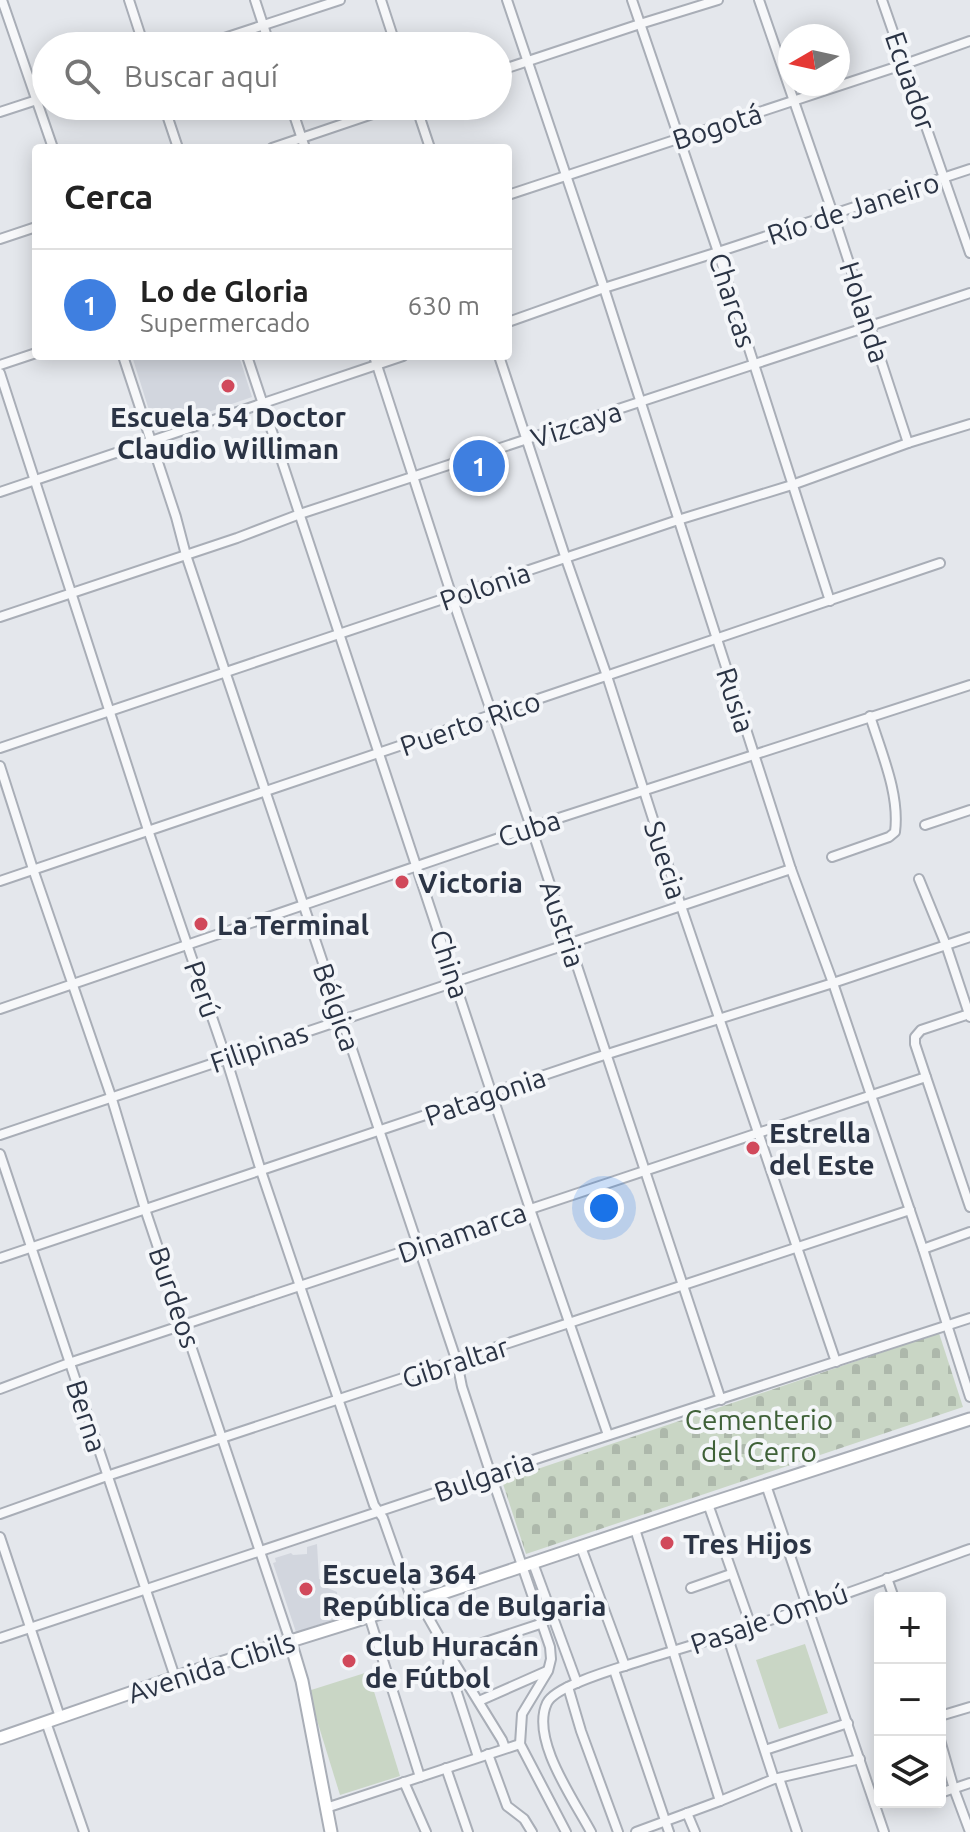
<!DOCTYPE html>
<html lang="es">
<head>
<meta charset="utf-8">
<style>
	body { margin:0; font-family:Ubuntu,sans-serif; background:#f6f6f6; color:#222 }
	.controls { position:absolute; right:24px; bottom:24px; display:grid; overflow:hidden; border-radius:8px; box-shadow:0 4px 20px #0003 }
	.controls button { width:72px; height:72px; display:grid; place-items:center; padding:0; border:0; border-bottom:2px solid #e0e0e0; background:#fff; color:#222; font:40px sans-serif }
	.compass { position:absolute; left:778px; top:24px; width:72px; height:72px; border-radius:50%; background:#fff; box-shadow:0 4px 20px #0003; rotate:261deg }
	.you { position:absolute; left:604px; top:1208px; width:28px; height:28px; margin:-20px; border:6px solid #fff; border-radius:50%; background:#1a73e8; box-shadow:0 0 0 12px #1a73e833 }
	.badge { display:grid; place-items:center; width:52px; height:52px; border-radius:50%; background:#db2777; color:#fff; font-size:26px; font-weight:700 }
	.pin { position:absolute; translate:-50% -50%; border:4px solid #fff; box-shadow:0 2px 8px #0006 }
	.list { margin:0; padding:0; list-style:none }
	h2 { display:flex; justify-content:space-between; align-items:center; height:104px; margin:0; padding:0 32px; font-size:34px }
	h2 small { font-size:26px; font-weight:400; color:#767676 }
	.list li { display:grid; grid-template-columns:52px 1fr auto; gap:24px; align-items:center; box-sizing:border-box; height:112px; padding:0 32px; border-top:2px solid #e0e0e0 }
	.list b { display:block; font-size:30px; white-space:nowrap }
	.list p { margin:0; font-size:26px; white-space:nowrap; color:#767676 }
	.list em { font-size:26px; font-style:normal; color:#767676 }
	.icon { flex:none; width:44px; height:44px; fill:none; stroke:currentColor; stroke-width:2; stroke-linecap:round; stroke-linejoin:round }
	.map { position:relative; flex:none; width:970px; height:1832px; overflow:hidden }
	.search { position:absolute; background:#fff; box-shadow:0 4px 20px #0003; left:32px; top:32px; width:480px; height:88px; display:flex; align-items:center; gap:20px; box-sizing:border-box; padding:0 28px; border-radius:44px; color:#767676; font-size:30px }
	.panel { position:absolute; background:#fff; box-shadow:0 4px 20px #0003; left:32px; top:144px; width:480px; height:216px; border-radius:8px }
	.map>svg:first-child { display:block }
</style>
</head>
<body>
<div class="map">
<svg width="970" height="1832" viewBox="0 0 970 1832">
	<defs>
		<pattern id="cemetery-stones" width="16" height="16" patternUnits="userSpaceOnUse" patternTransform="scale(2)"><rect width="16" height="16" fill="#c9d6c5"/><path d="M2 7V4a2 2 0 0 1 4 0v3zM10 15v-3a2 2 0 0 1 4 0v3z" fill="#adb8ab"/></pattern>
	</defs>
	<rect width="100%" height="100%" fill="#e4e7ec"/>
	<g fill="#d2d6de">
		<polygon points="132,356 239,356 252,397 159,429 154,426"/>
		<polygon points="317,1544 319,1579 325,1582 323,1586 337,1592 339,1618 296,1632 273,1563 276,1562 275,1558 291,1553 293,1555 307,1554 307,1547"/>
	</g>
	<g fill="#c9d6c5">
		<polygon points="805,1644 828,1713 779,1729 756,1660"/>
		<polygon points="368,1672 400,1776 340,1795 308,1691"/>
	</g>
	<polygon fill="url(#cemetery-stones)" points="939,1333 963,1407 526,1554 502,1481"/>
	<g fill="none" stroke-linecap="round" stroke-linejoin="round">
		<g stroke="#a9aeb7" stroke-width="12">
			<g id="street">
				<polyline points="2,0 53,148"/>
				<polyline points="129,0 144,46"/>
				<polyline points="255,0 270,46"/>
				<polyline points="381,0 396,46"/>
				<polyline points="507,0 604,288 791,869 833,983 923,1249 970,1397"/>
				<polyline points="632,0 718,252 830,601"/>
				<polyline points="759,0 833,214 908,443"/>
				<polyline points="882,0 970,253"/>
				<polyline points="200,46 340,0"/>
				<polyline points="498,71 640,24 718,0"/>
				<polyline points="164,106 178,148"/>
				<polyline points="291,106 305,148"/>
				<polyline points="416,106 430,148"/>
				<polyline points="0,112 46,97"/>
				<polyline points="272,148 396,106"/>
				<polyline points="508,195 905,64 970,41"/>
				<polyline points="0,239 36,227"/>
				<polyline points="508,322 604,288 718,252 970,169"/>
				<path d="M123,356L176,517L186,555C276,824 366,1093 457,1362L462,1387L491,1475L550,1647L551,1659L548,1671L522,1714L520,1744L566,1832"/>
				<polyline points="247,356 530,1209 608,1435"/>
				<polyline points="374,356 458,615 531,827 721,1400"/>
				<polyline points="499,356 566,559 607,676 681,906 836,1362"/>
				<polyline points="0,365 36,353"/>
				<polyline points="0,373 148,830 226,1058 261,1171 374,1505 383,1518 413,1603"/>
				<polyline points="0,492 403,356"/>
				<polyline points="0,617 237,538 300,514 970,293"/>
				<polyline points="0,748 678,520 792,485 908,443 970,424"/>
				<polyline points="0,766 33,869 111,1096 145,1209 290,1641"/>
				<polyline points="925,825 970,810"/>
				<path d="M832,857L889,837L895,832C900,794 881,752 870,716"/>
				<polyline points="919,879 946,945 970,1017"/>
				<polyline points="0,881 940,563"/>
				<polyline points="0,1009 531,827 970,685"/>
				<polyline points="969,1014 921,1030 915,1037 915,1044 926,1077 970,1207"/>
				<polyline points="0,1135 791,869"/>
				<polyline points="0,1154 175,1677"/>
				<polyline points="923,1249 970,1232"/>
				<polyline points="0,1258 595,1058 833,983 970,937"/>
				<polyline points="0,1389 69,1363 926,1077"/>
				<polyline points="766,1485 884,1832"/>
				<polyline points="708,1504 751,1626"/>
				<polyline points="0,1514 107,1476 910,1210"/>
				<polyline points="635,1529 720,1801"/>
				<polyline points="0,1537 60,1717"/>
				<polyline points="581,1547 625,1666"/>
				<polyline points="533,1563 577,1683"/>
				<polyline points="887,1578 894,1598"/>
				<polyline points="691,1588 731,1574"/>
				<polyline points="419,1601 449,1654 502,1740 505,1748"/>
				<polyline points="369,1616 420,1777"/>
				<polyline points="727,1635 774,1779"/>
				<polyline points="0,1638 545,1456 970,1318"/>
				<polyline points="614,1670 669,1832"/>
				<polyline points="568,1687 581,1731 618,1832"/>
				<polyline points="479,1701 547,1671"/>
				<polyline points="940,1716 970,1707"/>
				<polyline points="46,1722 84,1832"/>
				<polyline points="940,1740 954,1789 970,1832"/>
				<polyline points="765,1750 848,1723"/>
				<polyline points="488,1754 507,1806 524,1819 532,1832"/>
				<polyline points="478,1757 448,1665 449,1654 543,1623"/>
				<polyline points="446,1768 468,1832"/>
				<polyline points="779,1778 797,1832"/>
				<polyline points="404,1782 426,1832"/>
				<polyline points="940,1793 970,1783"/>
				<polyline points="326,1808 520,1744"/>
				<polyline points="687,1813 695,1832"/>
				<path d="M591,1832C574,1800 530,1739 547,1703C555,1686 615,1669 634,1663C665,1653 697,1644 728,1634C809,1608 889,1578 970,1549"/>
				<polyline points="636,1832 720,1801 774,1779 860,1759"/>
			</g>
		</g>
		<g stroke="#a9aeb7" stroke-width="15">
			<g id="secondary">
				<polyline points="290,1641 302,1681 331,1832"/>
				<polyline points="0,1738 185,1674 419,1601 708,1504 970,1419"/>
			</g>
		</g>
		<use href="#street" stroke="#f7f8fa" stroke-width="8"/>
		<use href="#secondary" stroke="#fff" stroke-width="11"/>
	</g>
	<g fill="#d1495b" stroke="#f4f6f9" stroke-width="3">
		<circle cx="228" cy="386" r="8"/>
		<circle cx="402" cy="882" r="8"/>
		<circle cx="201" cy="924" r="8"/>
		<circle cx="753" cy="1148" r="8"/>
		<circle cx="667" cy="1543" r="8"/>
		<circle cx="306" cy="1589" r="8"/>
		<circle cx="349" cy="1661" r="8"/>
	</g>
	<g text-anchor="middle" dominant-baseline="central" stroke-width="8" stroke-linejoin="round" paint-order="stroke">
		<g font-size="28" fill="#2b3445" stroke="#f4f6f9">
			<text transform="translate(911 81) rotate(71)">Ecuador</text>
			<text transform="translate(717 126) rotate(-18)">Bogotá</text>
			<text transform="translate(853 208) rotate(-18)">Río de Janeiro</text>
			<text transform="translate(733 300) rotate(72)">Charcas</text>
			<text transform="translate(865 312) rotate(72)">Holanda</text>
			<text transform="translate(576 424) rotate(-18)">Vizcaya</text>
			<text transform="translate(485 586) rotate(-19)">Polonia</text>
			<text transform="translate(736 700) rotate(72)">Rusia</text>
			<text transform="translate(470 723) rotate(-19)">Puerto Rico</text>
			<text transform="translate(529 828) rotate(-18)">Cuba</text>
			<text transform="translate(666 860) rotate(72)">Suecia</text>
			<text transform="translate(563 924) rotate(72)">Austria</text>
			<text transform="translate(450 964) rotate(72)">China</text>
			<text transform="translate(203 989) rotate(71)">Perú</text>
			<text transform="translate(337 1007) rotate(71)">Bélgica</text>
			<text transform="translate(259 1047) rotate(-19)">Filipinas</text>
			<text transform="translate(485 1096) rotate(-19)">Patagonia</text>
			<text transform="translate(462 1232) rotate(-19)">Dinamarca</text>
			<text transform="translate(175 1297) rotate(71)">Burdeos</text>
			<text transform="translate(455 1362) rotate(-18)">Gibraltar</text>
			<text transform="translate(87 1416) rotate(72)">Berna</text>
			<text transform="translate(484 1476) rotate(-19)">Bulgaria</text>
			<text transform="translate(769 1618) rotate(-19)">Pasaje Ombú</text>
			<text transform="translate(211 1667) rotate(-18)">Avenida Cibils</text>
		</g>
		<g font-size="28" font-weight="bold" fill="#2b3445" stroke="#f4f6f9" text-anchor="start">
			<text x="228" y="416" text-anchor="middle">Escuela 54 Doctor<tspan x="228" dy="32">Claudio Williman</tspan></text>
			<text x="418" y="882">Victoria</text>
			<text x="217" y="924">La Terminal</text>
			<text x="769" y="1132">Estrella<tspan x="769" dy="32">del Este</tspan></text>
			<text x="683" y="1543">Tres Hijos</text>
			<text x="322" y="1573">Escuela 364<tspan x="322" dy="32">República de Bulgaria</tspan></text>
			<text x="365" y="1645">Club Huracán<tspan x="365" dy="32">de Fútbol</tspan></text>
		</g>
		<g font-size="28" fill="#3f6138" stroke="#f4f6f9">
			<text x="759" y="1419">Cementerio<tspan x="759" dy="32">del Cerro</tspan></text>
		</g>
	</g>
</svg>
<div class="controls">
<button>+</button>
<button>−</button>
<button><svg class="icon" aria-label="layers" viewBox="0 0 24 24"><path d="M12 4l9 5-9 5-9-5zM3 14l9 5 9-5"/></svg></button>
</div>
<svg class="compass" viewBox="-18 -18 36 36"><path d="M0-13l5 13h-10z" fill="#e53935"/><path d="M0 13l5-13h-10z" fill="#767676"/></svg>
<div class="you"></div>
<div class="pin badge" style="left:479px;top:466px;background:#3f7fe0">1</div>
<div class="search"><svg class="icon" aria-label="search" viewBox="0 0 24 24"><circle cx="10" cy="10" r="6"/><path d="M15 15l6 6"/></svg>Buscar aquí</div>
<section class="panel">
<h2>Cerca<small></small></h2>
<ul class="list">
<li><span class="badge" style="background:#3f7fe0">1</span><div><b>Lo de Gloria</b><p>Supermercado</p></div><em>630 m</em></li>
</ul>
</section>
</div>
</body>
</html>
